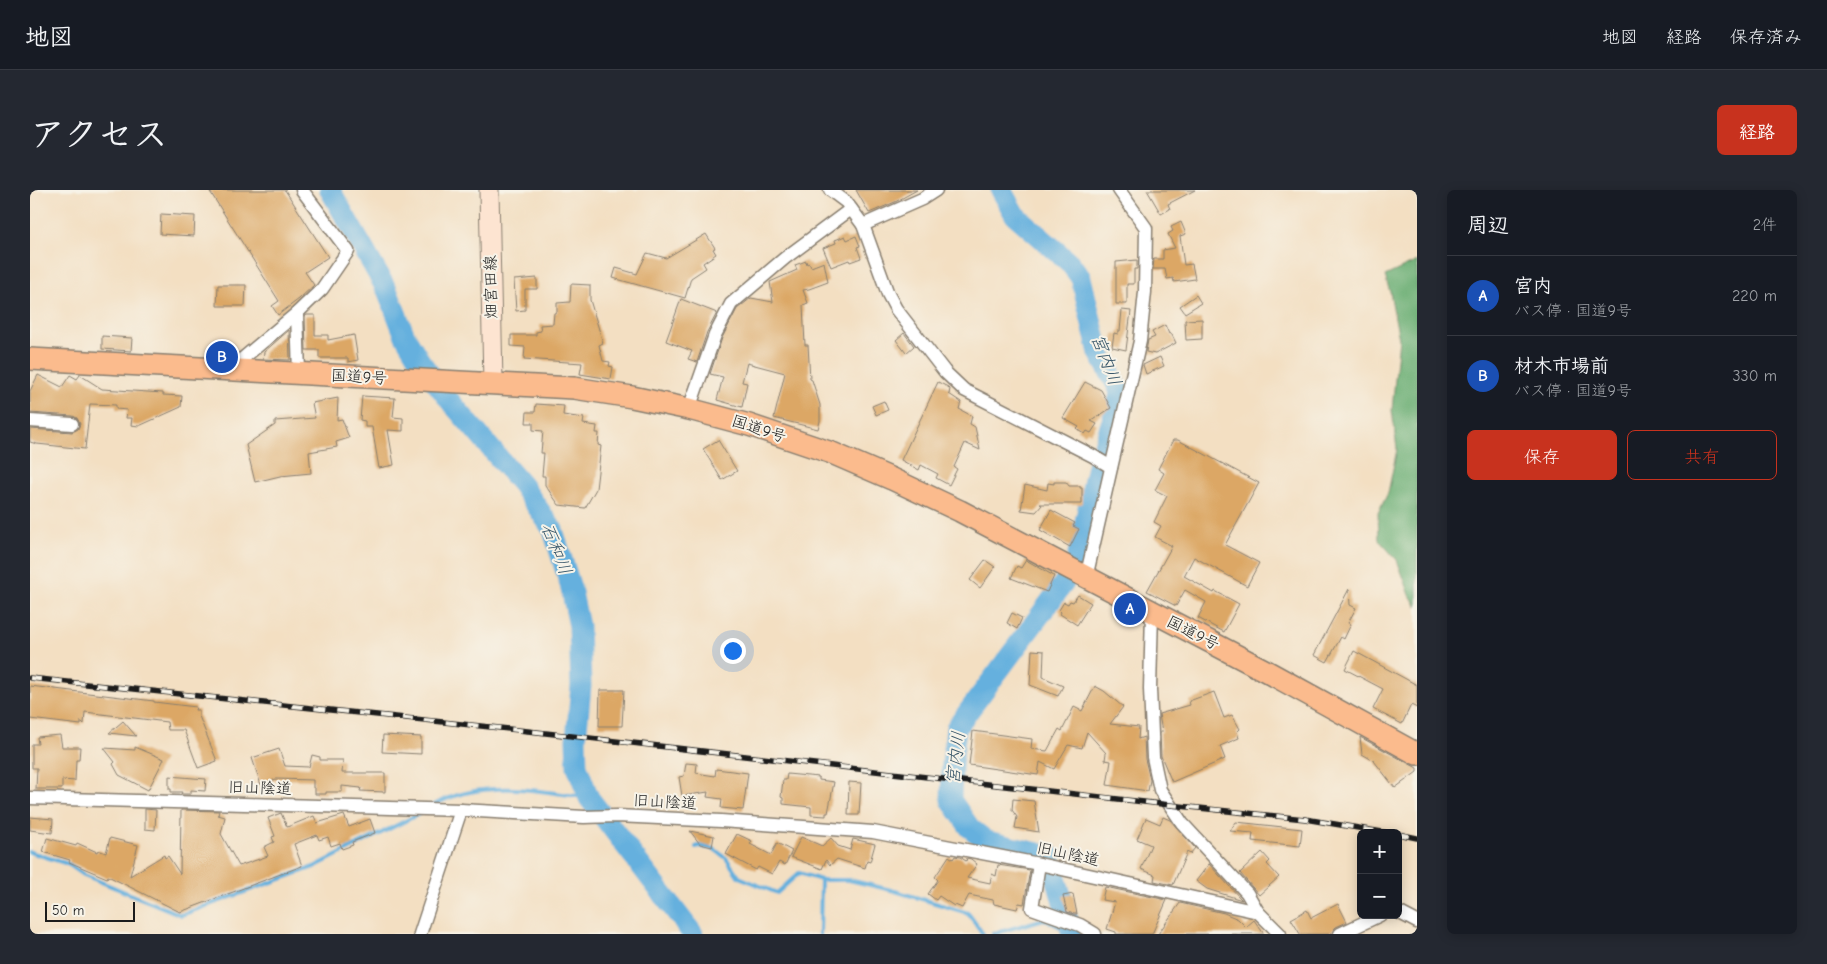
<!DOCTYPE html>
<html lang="ja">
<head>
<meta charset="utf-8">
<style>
	body { margin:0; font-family:"Comic Neue","Klee One",sans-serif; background:#242831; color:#f1f3f6 }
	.controls { position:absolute; right:15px; bottom:15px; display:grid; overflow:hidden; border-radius:8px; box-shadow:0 2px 12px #0003 }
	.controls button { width:45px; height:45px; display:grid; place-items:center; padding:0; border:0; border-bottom:1px solid #363941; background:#171b24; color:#f1f3f6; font:25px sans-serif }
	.scale { position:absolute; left:15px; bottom:12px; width:90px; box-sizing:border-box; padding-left:5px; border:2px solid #1c1c1c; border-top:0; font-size:14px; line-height:18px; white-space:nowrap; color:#1c1c1c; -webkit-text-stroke:4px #f7f3e8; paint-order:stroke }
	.you { position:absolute; left:702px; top:460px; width:18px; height:18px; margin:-12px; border:4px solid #fff; border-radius:50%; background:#1a73e8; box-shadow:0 0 0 8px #1a73e833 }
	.badge { display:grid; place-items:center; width:32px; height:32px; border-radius:50%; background:#c8321e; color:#fff; font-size:16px; font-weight:700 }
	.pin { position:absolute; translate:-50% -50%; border:2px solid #fff; box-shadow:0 1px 5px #0006 }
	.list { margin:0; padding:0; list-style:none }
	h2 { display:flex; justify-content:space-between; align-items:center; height:65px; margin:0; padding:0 20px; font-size:21px }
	h2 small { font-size:16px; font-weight:400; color:#9ea1a6 }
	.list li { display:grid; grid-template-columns:32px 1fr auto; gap:15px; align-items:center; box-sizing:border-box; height:80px; padding:0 20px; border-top:1px solid #363941 }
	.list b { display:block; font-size:19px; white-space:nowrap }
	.list p { margin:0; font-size:16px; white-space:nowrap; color:#9ea1a6 }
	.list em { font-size:16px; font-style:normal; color:#9ea1a6 }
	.actions { display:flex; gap:10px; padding:15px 20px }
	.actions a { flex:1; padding:11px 0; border:1px solid #c8321e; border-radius:8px; text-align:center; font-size:18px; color:#c8321e }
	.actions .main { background:#c8321e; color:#fff }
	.map { position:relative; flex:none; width:1387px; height:744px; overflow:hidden; border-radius:8px }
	header { display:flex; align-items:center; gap:30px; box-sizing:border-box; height:70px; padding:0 25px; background:#171b24; border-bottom:1px solid #363941 }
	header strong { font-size:24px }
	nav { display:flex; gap:28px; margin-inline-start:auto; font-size:18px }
	.intro { display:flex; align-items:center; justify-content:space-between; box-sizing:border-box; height:120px; padding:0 30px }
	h1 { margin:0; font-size:35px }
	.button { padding:12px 22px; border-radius:8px; background:#c8321e; color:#fff; font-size:18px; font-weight:700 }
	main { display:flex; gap:30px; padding:0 30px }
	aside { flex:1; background:#171b24; border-radius:8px; box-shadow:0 2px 12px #0003 }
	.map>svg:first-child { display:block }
</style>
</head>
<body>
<header>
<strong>地図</strong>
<nav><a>地図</a><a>経路</a><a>保存済み</a></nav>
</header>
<div class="intro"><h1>アクセス</h1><a class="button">経路</a></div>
<main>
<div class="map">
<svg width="1387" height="744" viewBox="0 0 1387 744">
	<rect width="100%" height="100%" fill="#f7f3e8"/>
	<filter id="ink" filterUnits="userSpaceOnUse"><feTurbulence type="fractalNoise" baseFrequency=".02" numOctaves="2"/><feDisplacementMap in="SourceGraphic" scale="10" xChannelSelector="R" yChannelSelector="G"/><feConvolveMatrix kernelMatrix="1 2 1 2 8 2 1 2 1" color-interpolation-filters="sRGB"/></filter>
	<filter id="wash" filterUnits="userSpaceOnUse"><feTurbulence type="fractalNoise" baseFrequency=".0096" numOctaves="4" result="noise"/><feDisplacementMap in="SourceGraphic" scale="20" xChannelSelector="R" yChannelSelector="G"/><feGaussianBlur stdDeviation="1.12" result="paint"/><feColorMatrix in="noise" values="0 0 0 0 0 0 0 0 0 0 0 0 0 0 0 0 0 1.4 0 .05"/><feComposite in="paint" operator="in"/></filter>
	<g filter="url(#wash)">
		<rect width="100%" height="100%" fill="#f3dfc2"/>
		<polygon fill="#69ad72" stroke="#426447" points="1387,71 1387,417 1380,405 1367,370 1349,350 1348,323 1358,303 1367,259 1362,220 1369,149 1360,102 1355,86"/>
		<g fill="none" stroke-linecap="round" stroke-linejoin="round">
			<g stroke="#65b0de" stroke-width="4">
				<path d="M404,615C449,589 510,600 559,608"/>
				<polyline points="666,657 669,656 684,659 696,668 709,687 747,703 769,683 791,690 819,690 836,694 865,701 938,723 953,744"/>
				<polyline points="0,662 38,674 54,685 151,725 284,677 391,623"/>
				<polyline points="790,744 791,690"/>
				<polyline points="963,744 1014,729 1044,744"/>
			</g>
			<g stroke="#65b0de" stroke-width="21">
				<polyline points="300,0 357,100 375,146 390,171 420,211 492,295 523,340 541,398 549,436 551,496 546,550 547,576 559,608 663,744"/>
				<polyline points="971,0 985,25 1040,73 1051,88 1069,163 1090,201 1089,209 1084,225 1067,276 1047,369"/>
				<polyline points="1034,393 926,538 922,574 921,610 940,638 957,651 1020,666 1041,741"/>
			</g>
		</g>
		<g id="blocks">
			<g fill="#dca765">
				<polygon points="179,0 255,0 298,67 275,82 284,95 269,109 248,125 242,116 249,111"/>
				<polygon points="826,0 887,0 865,12 839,23"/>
				<polygon points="1117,0 1165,0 1138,14 1140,19 1131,24"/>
				<polygon points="131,24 165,26 164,46 130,44"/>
				<polygon points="1151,32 1156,44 1150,46 1154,75 1162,74 1165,89 1144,92 1143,88 1137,89 1135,79 1123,79 1124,69 1133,69 1133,60 1145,58 1138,44 1143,41 1141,37"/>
				<polygon points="676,44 685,58 683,59 686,64 673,73 676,78 661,88 655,108 583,88 586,78 607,84 617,63 636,68"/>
				<polygon points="815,46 817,50 826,46 830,56 827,57 831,68 820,72 819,70 801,77 793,58 806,53 805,50"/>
				<polygon points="1107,70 1107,79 1104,79 1104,94 1097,94 1097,114 1086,114 1086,72"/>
				<polygon points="776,71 777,74 779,73 781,77 794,72 798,92 779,99 773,100 778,113 773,115 775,155 778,155 780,189 782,190 790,215 790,231 788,239 744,228 755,183 717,173 712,192 717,193 712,217 687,210 693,187 680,184 692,148 707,119 721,108 743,112 740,92 767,80 765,75"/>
				<polygon points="507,88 507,99 495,99 495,120 486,121 484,90"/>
				<polygon points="541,94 560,95 560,110 573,153 569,155 573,171 580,172 579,176 583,177 581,189 550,184 552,173 494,169 495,157 481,156 481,145 506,145 506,142 511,141 510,135 523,134 524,123 527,122 527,113 540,112"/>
				<polygon points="188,95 216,95 215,116 187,116"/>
				<polygon points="1166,105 1171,113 1155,123 1150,116"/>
				<polygon points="651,109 687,123 677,142 667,172 658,169 662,161 636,151"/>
				<polygon points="1092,120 1101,121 1096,160 1082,157 1084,143 1088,144 1088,141 1090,141"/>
				<polygon points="277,125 285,125 285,145 298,145 298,150 324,145 328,170 318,172 318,168 289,168 289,160 276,160 275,126"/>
				<polygon points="1172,129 1172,149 1156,150 1155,130"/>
				<polygon points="1135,135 1139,144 1141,143 1146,153 1125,164 1116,162 1118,150 1125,147 1122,142"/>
				<polygon points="259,140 260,170 233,169 234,162"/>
				<polygon points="874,143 884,156 876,163 866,150"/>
				<polygon points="72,146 102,148 101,161 72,159"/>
				<polygon points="1130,167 1134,176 1116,184 1113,175"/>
				<polygon points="8,185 32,197 40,185 47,189 50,185 72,199 133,203 133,205 152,206 151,217 109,236 101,235 102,228 96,228 97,220 86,219 86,215 60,214 55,259 7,254 0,252 0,239 42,242 48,239 50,234 47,228 43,226 0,223 0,201"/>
				<polygon points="908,192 918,197 920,199 919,204 931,212 929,219 942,226 940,234 945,237 950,260 935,253 924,277 927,279 919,295 906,288 908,284 891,275 889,280 871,270"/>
				<polygon points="1055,192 1071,200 1081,218 1061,231 1067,234 1061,243 1057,241 1055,244 1047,239 1049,237 1033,228"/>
				<polygon points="332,206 365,208 363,227 373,228 373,241 358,240 364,275 349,278 342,237 335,237 335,231 330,230"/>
				<polygon points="308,208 307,230 312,229 319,248 306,252 307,257 279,262 281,283 250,286 225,292 216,255 245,235 245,231 285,228 282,213"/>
				<polygon points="854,211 858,220 846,225 842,216"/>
				<polygon points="506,214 534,216 533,225 554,228 553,234 567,236 566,243 569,243 568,255 571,256 566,299 555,318 529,315 515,295 515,286 512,286 514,263 511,263 513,241 503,240 503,233 496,233 497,222 505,222"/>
				<polygon points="688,250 707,281 692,290 673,259"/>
				<polygon points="1143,250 1148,250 1229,293 1195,355 1229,373 1217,396 1164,367 1154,386 1184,403 1185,401 1209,414 1194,442 1168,428 1176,412 1155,400 1146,416 1117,401 1142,356 1125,347 1131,336 1124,332 1137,306 1125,300 1134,283 1128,279"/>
				<polygon points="1024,292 1036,292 1039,296 1050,296 1050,298 1052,298 1052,314 1010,314 1012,315 1006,322 991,320 995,295 1017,300 1018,293 1024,294"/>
				<polygon points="1021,320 1045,333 1043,336 1049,339 1040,357 1010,340"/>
				<polygon points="955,370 965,377 950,398 940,390"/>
				<polygon points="996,370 1024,386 1017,402 981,388 987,376 991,378"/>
				<polygon points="1319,399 1320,415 1326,418 1318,433 1321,434 1314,449 1311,447 1297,472 1284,465"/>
				<polygon points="1048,405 1061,413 1047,435 1030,424 1031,422 1029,420 1034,412 1038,414 1040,411 1043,412"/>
				<polygon points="982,423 992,428 987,439 977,433"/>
				<polygon points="1002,460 1014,461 1013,487 1033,496 1028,506 1000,495"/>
				<polygon points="1324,461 1387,495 1387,518 1381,515 1372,534 1343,519 1353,499 1315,479"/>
				<polygon points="0,496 124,511 124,512 166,517 165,520 169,520 169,526 187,571 168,578 154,540 138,540 137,532 55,522 54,534 51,531 51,535 0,529"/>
				<polygon points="1065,496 1074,501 1093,517 1080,534 1109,537 1108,549 1114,547 1115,569 1120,590 1118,601 1077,595 1081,571 1075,570 1076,563 1057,542 1052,558 1038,555 1024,579 1010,572 1008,585 939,575 943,541 1002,549 1001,559 1017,561 1029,539 1032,541 1044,517 1052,521"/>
				<polygon points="570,500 594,500 592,536 569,536"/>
				<polygon points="1184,502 1194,528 1202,525 1210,539 1207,542 1209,548 1190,556 1195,569 1142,592 1131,566 1130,542 1132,542 1129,524 1160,515 1159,511"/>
				<polygon points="93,531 106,546 79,543"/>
				<polygon points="30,545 32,557 50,557 49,570 46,570 45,591 32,590 32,599 6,599 7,578 2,578 2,554 8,554 7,547"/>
				<polygon points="353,545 391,547 391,564 352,562"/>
				<polygon points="1330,547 1387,578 1387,582 1365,598 1344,571 1332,564"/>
				<polygon points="105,557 134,569 118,600 89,585 83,574 85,572 74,558 105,560"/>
				<polygon points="249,559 255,576 279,577 282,565 290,567 290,570 313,570 312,583 355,583 355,602 330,601 331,598 312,596 312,602 296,602 296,604 285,604 285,598 283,598 283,590 246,589 231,595 222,568"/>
				<polygon points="656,573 667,574 666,583 685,586 686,579 718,583 713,620 691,618 692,609 677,607 678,602 652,606 649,587 654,586"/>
				<polygon points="757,584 789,587 789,590 804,592 798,623 796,623 796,626 781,625 781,617 753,614 753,608 751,607 753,590 756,590"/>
				<polygon points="139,586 176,589 175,601 161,600 161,604 151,604 152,602 141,602 141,599 139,599"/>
				<polygon points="819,592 831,593 829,625 818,625"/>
				<polygon points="983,609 1004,611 1009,642 985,638 987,627 982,620"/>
				<polygon points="115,619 126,620 125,640 115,639"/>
				<polygon points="151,620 189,621 188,625 195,627 191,644 209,676 238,666 234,657 244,652 242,647 245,646 238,628 251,623 257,637 284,626 287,633 314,625 319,637 340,629 345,643 322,652 323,655 312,659 310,653 301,656 298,647 289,650 287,645 264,654 272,676 150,722 78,686 77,688 39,672 40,670 13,662 17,648 46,656 47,653 67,662 68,660 76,663 80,648 108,655 100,686 134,665 135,668 138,666 150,684"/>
				<polygon points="0,627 23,629 22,643 0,640"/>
				<polygon points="1133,627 1140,630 1165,658 1160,664 1157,662 1143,695 1124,691 1125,685 1111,679 1121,655 1107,649 1116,628 1130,634"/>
				<polygon points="1206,632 1272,639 1270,656 1222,651 1223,643 1200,641"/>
				<polygon points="660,641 684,646 682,657 670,654"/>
				<polygon points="707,644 722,651 720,654 741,665 747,653 762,661 755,675 749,672 742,684 728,677 726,680 696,664"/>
				<polygon points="771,647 792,656 801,648 808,656 820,660 823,649 845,654 840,672 837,671 835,678 807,669 800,675 796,670 792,679 761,667"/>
				<polygon points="1232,662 1240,671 1237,674 1249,687 1229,705 1210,683"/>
				<polygon points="919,666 923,669 925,666 930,667 936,671 937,668 941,669 947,674 937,688 960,693 962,684 966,686 968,675 1000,680 994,714 989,713 987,719 964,714 963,710 939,705 932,718 925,715 924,716 909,706 906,710 898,704 908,690 905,687"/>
				<polygon points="1179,674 1210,708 1212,710 1177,699 1166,691"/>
				<polygon points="1075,697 1137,710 1122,744 1086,744 1086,742 1077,739 1085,712 1072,710"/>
				<polygon points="1043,704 1047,724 1044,724 1037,722 1033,706"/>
				<polygon points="1150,713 1194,723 1208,729 1216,737 1224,730 1234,744 1128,744"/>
				<polygon points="1308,714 1317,732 1306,737 1299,744 1270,744 1261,729 1277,720 1281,728"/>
			</g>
		</g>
	</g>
	<g filter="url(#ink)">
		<use href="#blocks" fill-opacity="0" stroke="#887e6f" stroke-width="1"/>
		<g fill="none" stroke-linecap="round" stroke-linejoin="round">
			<g stroke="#887e6f" stroke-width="15">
				<g id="minor">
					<polyline points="800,0 816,12 833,35 858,104 866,119 915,182 934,200 1063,266 1081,277"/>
					<polyline points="833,35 892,9 906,0"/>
					<polyline points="267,123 269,183"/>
					<polyline points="199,180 267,123 292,99 318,61 272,0"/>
					<polyline points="659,219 685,145 701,114 755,68 821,19"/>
					<polyline points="0,231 42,234"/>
					<polyline points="1056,388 1110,151 1115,102 1116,38 1089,0"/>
					<polyline points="1122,422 1120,499 1123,567 1130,600 1152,633 1217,703 1228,722"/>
					<polyline points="0,608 431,620 554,627 587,626 691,631 843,642 1009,674 1228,722 1250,744"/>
					<polyline points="1009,674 1002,718 1050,735 1065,744"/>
					<polyline points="1368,722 1387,732"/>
					<polyline points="390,744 431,620"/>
					<polyline points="1310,744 1350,725"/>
				</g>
			</g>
			<g stroke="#887e6f" stroke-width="21">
				<polyline id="secondary" points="459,0 463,193"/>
			</g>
			<g stroke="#887e6f" stroke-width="24">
				<polyline id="trunk" points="0,169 544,198 602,207 659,219 719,235 802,263 862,289 930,321 1236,481 1387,564"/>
			</g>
			<use href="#minor" stroke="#fff" stroke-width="12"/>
			<use href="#secondary" stroke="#fde4d1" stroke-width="19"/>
			<use href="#trunk" stroke="#fbbb8d" stroke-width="21"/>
			<g stroke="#1c1c1c" stroke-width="5.5">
				<g id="rail">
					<polyline points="0,488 507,542 1140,615 1275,629 1358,643"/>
					<polyline points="1368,644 1387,648"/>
				</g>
			</g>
			<use href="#rail" stroke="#f7f3e8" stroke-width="4" stroke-dasharray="11" stroke-linecap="butt"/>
		</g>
	</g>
	<g text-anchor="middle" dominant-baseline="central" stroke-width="4" stroke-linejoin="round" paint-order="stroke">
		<g font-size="16" fill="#1c1c1c" stroke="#f7f3e8">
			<text transform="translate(461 97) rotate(-91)">畑宮田線</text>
			<text transform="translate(329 187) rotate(3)">国道9号</text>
			<text transform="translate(729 239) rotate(18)">国道9号</text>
			<text transform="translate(1163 443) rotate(27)">国道9号</text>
			<text transform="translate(230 598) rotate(2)">旧山陰道</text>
			<text transform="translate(635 612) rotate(3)">旧山陰道</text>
			<text transform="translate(1038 664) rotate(12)">旧山陰道</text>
		</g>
		<g font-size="18" font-style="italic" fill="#39576a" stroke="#f7f3e8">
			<text transform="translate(1076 170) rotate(69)">宮内川</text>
			<text transform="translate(526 359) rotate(68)">石和川</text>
			<text transform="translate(926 568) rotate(-83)">宮内川</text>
		</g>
	</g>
</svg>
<div class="controls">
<button>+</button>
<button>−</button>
</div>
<div class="scale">50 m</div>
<div class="you"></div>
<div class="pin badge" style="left:1100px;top:419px;background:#1a4fb4">A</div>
<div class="pin badge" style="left:192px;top:167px;background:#1a4fb4">B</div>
</div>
<aside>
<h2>周辺<small>2件</small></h2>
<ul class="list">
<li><span class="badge" style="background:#1a4fb4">A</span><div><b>宮内</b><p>バス停 · 国道9号</p></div><em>220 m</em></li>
<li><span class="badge" style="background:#1a4fb4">B</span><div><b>材木市場前</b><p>バス停 · 国道9号</p></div><em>330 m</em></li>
</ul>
<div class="actions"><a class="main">保存</a><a>共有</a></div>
</aside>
</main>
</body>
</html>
